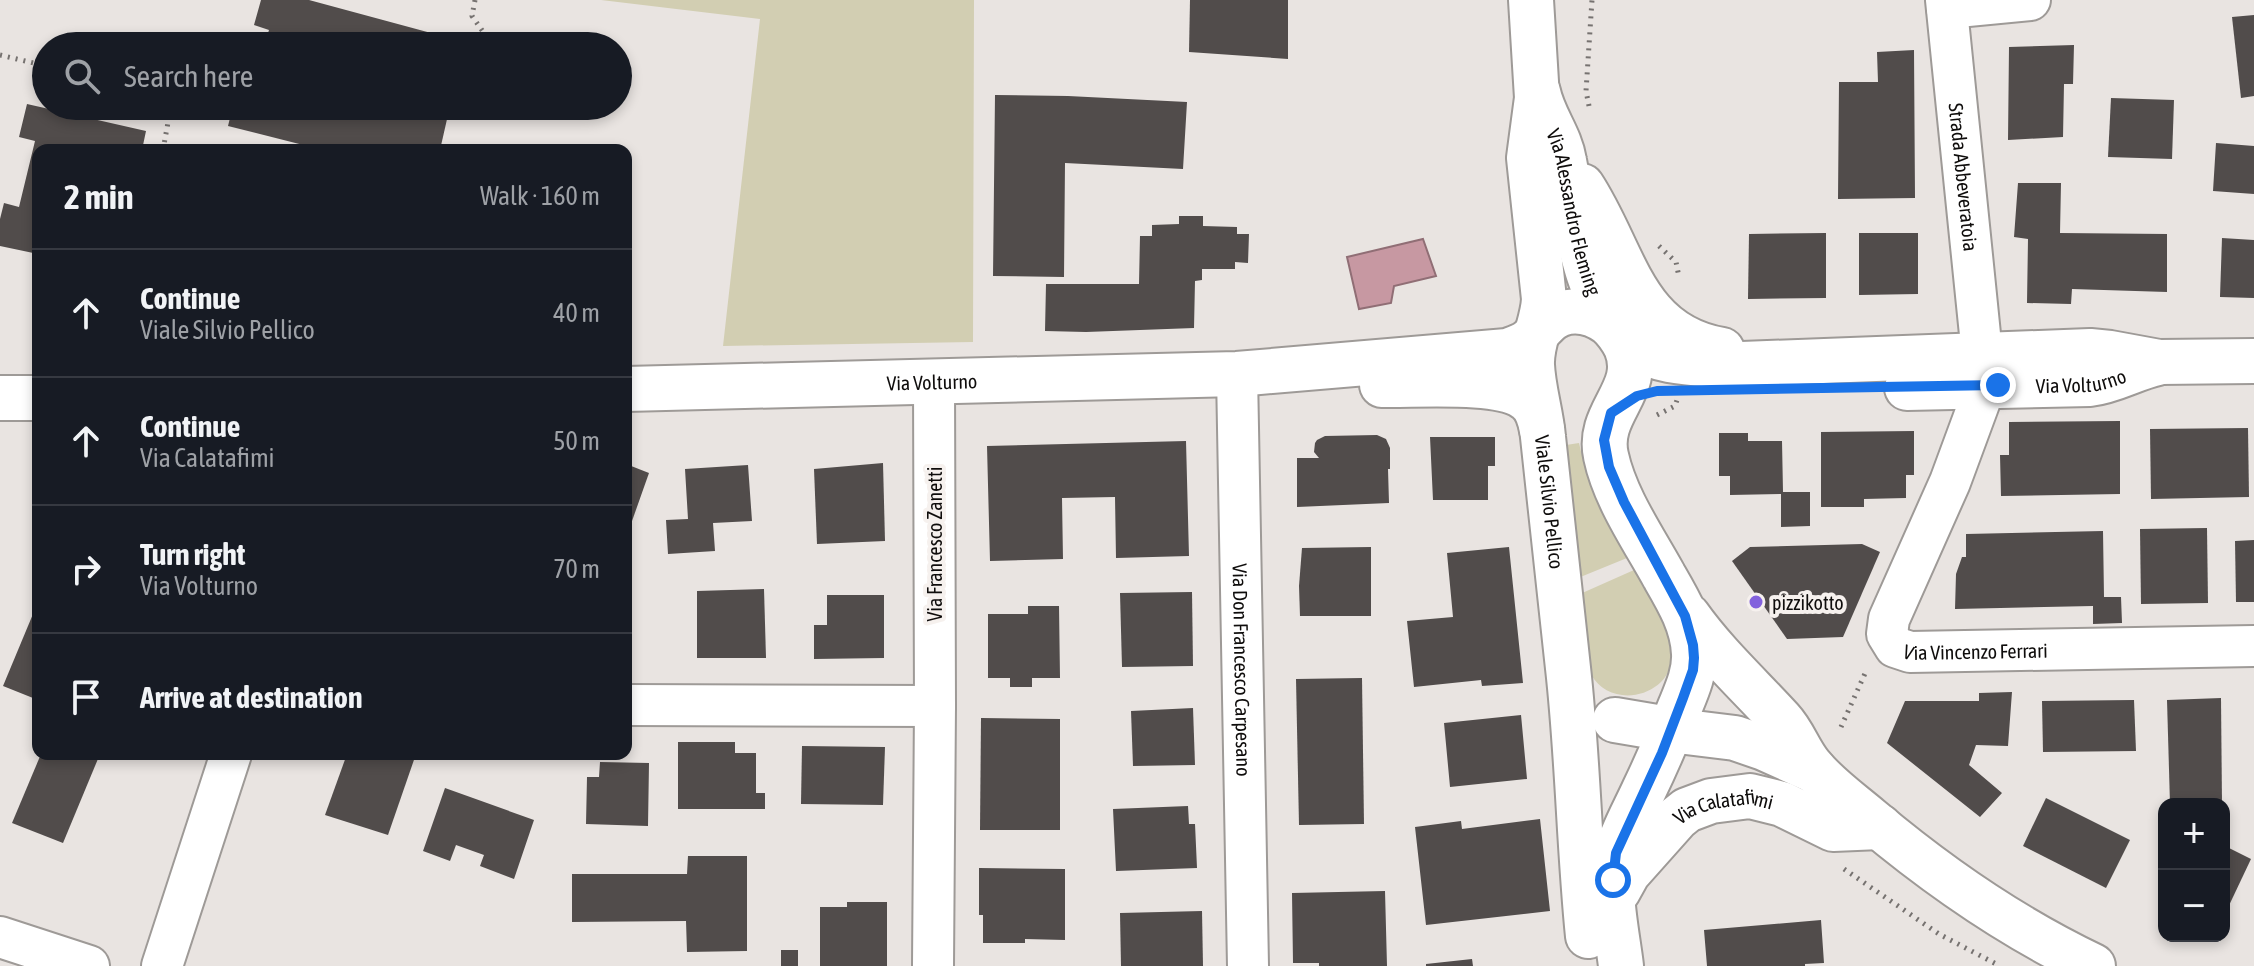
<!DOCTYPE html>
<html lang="en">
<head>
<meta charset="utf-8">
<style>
	body { margin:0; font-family:"Asap Condensed",sans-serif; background:#242831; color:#f1f3f6 }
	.controls { position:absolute; right:24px; bottom:24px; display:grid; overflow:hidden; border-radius:16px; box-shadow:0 4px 12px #0003 }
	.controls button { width:72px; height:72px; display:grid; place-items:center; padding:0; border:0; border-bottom:2px solid #363941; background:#171b24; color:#f1f3f6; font:40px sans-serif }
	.stop { position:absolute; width:24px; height:24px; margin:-18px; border:6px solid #1a73e8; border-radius:50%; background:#fff }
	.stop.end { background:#1a73e8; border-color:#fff; box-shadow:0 2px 8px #0008 }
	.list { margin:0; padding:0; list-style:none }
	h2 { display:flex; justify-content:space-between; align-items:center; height:104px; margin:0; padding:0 32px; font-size:34px }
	h2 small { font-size:26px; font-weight:400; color:#9ea1a6 }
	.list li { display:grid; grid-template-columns:52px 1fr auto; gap:24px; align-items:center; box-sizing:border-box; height:128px; padding:0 32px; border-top:2px solid #363941 }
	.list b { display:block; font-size:30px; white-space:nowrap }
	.list p { margin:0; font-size:26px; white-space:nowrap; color:#9ea1a6 }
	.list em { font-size:26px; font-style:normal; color:#9ea1a6 }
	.icon { flex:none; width:44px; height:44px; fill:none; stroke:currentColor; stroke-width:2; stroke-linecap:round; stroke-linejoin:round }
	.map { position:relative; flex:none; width:2254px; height:966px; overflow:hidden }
	.search { position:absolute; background:#171b24; box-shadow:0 4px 12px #0003; left:32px; top:32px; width:600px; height:88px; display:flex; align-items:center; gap:20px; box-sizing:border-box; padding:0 28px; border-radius:44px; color:#9ea1a6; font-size:30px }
	.panel { position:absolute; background:#171b24; box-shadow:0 4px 12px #0003; left:32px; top:144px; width:600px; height:616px; border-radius:16px }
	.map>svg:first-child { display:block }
</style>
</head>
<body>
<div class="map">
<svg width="2254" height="966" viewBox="0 0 2254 966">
	<rect width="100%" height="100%" fill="#e9e4e1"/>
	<g fill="#d2ceb2">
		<polygon points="601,0 974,0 973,342 723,346 760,19"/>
		<path d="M1579,443C1588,484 1608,520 1627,558L1578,578L1566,445Z"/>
		<path d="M1634,570C1648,595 1672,625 1672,655C1672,697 1610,711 1591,674C1585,662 1582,610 1580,594Z"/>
	</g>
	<polygon fill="#c798a2" stroke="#906e75" stroke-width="2" points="1423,239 1436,276 1394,286 1391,303 1359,309 1347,257"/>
	<g fill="#514c4b">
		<polygon points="261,0 309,0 468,43 467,46 264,46 269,30 254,25"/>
		<polygon points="1190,0 1288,0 1288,59 1189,52"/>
		<polygon points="2254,15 2254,96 2241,98 2232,17"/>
		<polygon points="2074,45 2073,84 2064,84 2063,137 2008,140 2009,47"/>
		<polygon points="1914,50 1915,198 1838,199 1839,82 1878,82 1877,52"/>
		<polygon points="995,95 1068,96 1187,102 1183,169 1065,163 1064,277 993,276"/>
		<polygon points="2111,98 2174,100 2172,159 2108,157"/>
		<polygon points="27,104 146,131 142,150 38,150 38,254 0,246 0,219 4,203 19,207 35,141 19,137"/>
		<polygon points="233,106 450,106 440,150 323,150 228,126"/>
		<polygon points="2216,143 2254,146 2254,194 2213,191"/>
		<polygon points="2018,183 2061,183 2060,233 2167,234 2167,292 2072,289 2071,304 2027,303 2028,239 2014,237"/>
		<polygon points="1179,216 1203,216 1203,226 1237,227 1237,234 1249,234 1248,263 1235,262 1235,269 1202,269 1202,280 1195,281 1194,328 1086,332 1045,331 1046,284 1139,284 1140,236 1152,236 1152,225 1179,224"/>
		<polygon points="1826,233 1826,298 1748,299 1749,234"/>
		<polygon points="1859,233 1918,233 1918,294 1859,295"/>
		<polygon points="2222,238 2254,240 2254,298 2220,297"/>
		<polygon points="2120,421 2120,494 2001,496 2000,455 2009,455 2009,422"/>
		<polygon points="2248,428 2249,497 2151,499 2150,429"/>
		<polygon points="1914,431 1914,475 1906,475 1906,498 1864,499 1864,507 1821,507 1821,432"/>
		<polygon points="1719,433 1748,433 1748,441 1782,441 1783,492 1810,492 1810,526 1781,527 1781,494 1730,495 1730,476 1719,476"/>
		<polygon points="1377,435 1386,439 1390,448 1390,469 1388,469 1389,503 1297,507 1297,458 1319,458 1314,452 1315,443 1317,440 1325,436"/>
		<polygon points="1430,437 1495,437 1495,466 1488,466 1488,500 1433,500"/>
		<polygon points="1186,441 1189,556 1116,558 1115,497 1062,498 1063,559 990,561 987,446"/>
		<polygon points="883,463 885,541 817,544 814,469"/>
		<polygon points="626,464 649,473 626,538"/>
		<polygon points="748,465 752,521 713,523 715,551 668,554 666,520 688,519 685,469"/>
		<polygon points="2207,528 2208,603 2141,604 2140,529"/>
		<polygon points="2103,531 2104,597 2121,597 2122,623 2093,624 2093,606 1955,609 1956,574 1962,557 1966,557 1966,534"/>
		<polygon points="2254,540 2254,602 2236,602 2235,541"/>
		<polygon points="1862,544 1880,552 1843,637 1787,639 1732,561 1750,547"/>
		<polygon points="1371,547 1371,616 1300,616 1299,586 1302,548"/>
		<polygon points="1509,547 1523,683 1482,686 1481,680 1414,687 1407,621 1453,617 1447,553"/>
		<polygon points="764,589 766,658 697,658 697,591"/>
		<polygon points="1192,592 1193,666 1122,667 1120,593"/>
		<polygon points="827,595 884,595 884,658 814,659 814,625 827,625"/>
		<polygon points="38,602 38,700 3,686"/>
		<polygon points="1028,606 1059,606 1060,678 1032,678 1032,687 1010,687 1010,678 988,678 988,614 1028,614"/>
		<polygon points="1362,678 1364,824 1299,825 1296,679"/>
		<polygon points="2012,692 2008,746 1976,745 1969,765 2002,793 1980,817 1887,743 1905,701 1979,701 1979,693"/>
		<polygon points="2221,698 2222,804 2170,804 2167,700"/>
		<polygon points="2134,700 2136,751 2043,752 2042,701"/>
		<polygon points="1193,708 1195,765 1133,766 1131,711"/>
		<polygon points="1521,715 1527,779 1450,787 1444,723"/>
		<polygon points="981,718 1060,719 1060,830 980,830"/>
		<polygon points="678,742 735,742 735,753 756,753 756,793 765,793 765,809 678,809"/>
		<polygon points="802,746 885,747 883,805 801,804"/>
		<polygon points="41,754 100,754 63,843 12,823"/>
		<polygon points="347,754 416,754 388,835 325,815"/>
		<polygon points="600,762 649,763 648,826 586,824 587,777 599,777"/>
		<polygon points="445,788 534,820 514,879 480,866 484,855 456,845 450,861 423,851"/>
		<polygon points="2046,798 2130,840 2106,888 2023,846"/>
		<polygon points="1188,806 1189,824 1195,824 1197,868 1116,871 1113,809"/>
		<polygon points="1540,819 1550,911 1426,925 1415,827 1461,821 1462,829"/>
		<polygon points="2225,846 2251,859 2224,916 2224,848"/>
		<polygon points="688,856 747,856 747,951 687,952 686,921 572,922 572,874 687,874"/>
		<polygon points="979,868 1065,869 1065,940 1025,939 1025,943 983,943 983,915 979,915"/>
		<polygon points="1385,891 1387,966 1319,966 1319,963 1293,963 1292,893"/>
		<polygon points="847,902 887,902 887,966 820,966 820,907 847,907"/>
		<polygon points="1202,911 1203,966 1121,966 1120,913"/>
		<polygon points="1821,920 1824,963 1805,964 1805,966 1707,966 1704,930"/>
		<rect x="781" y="950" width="17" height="16"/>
		<polygon points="1472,959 1473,966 1426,966 1426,964"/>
	</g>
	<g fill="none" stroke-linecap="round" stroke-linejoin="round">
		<g stroke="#9e9a97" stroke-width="44">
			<g id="street">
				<path id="s1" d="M1946,0L1982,354"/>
				<polyline points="1947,8 2030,0"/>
				<path id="s2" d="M1237,374L1248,966"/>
				<path id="s3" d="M1998,385L1987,389L1981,398L1950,482L1889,619L1887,634L1895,647L1910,652L2254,646"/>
				<polyline points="626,705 935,706"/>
				<polyline points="0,937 89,966"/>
				<polyline points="162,966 231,754"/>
				<polyline points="933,966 935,706 934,382"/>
			</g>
		</g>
		<g stroke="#9e9a97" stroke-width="48">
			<g id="secondary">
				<path id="s4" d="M1531,0L1537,98L1529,158L1544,299C1543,322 1531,342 1532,365C1533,389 1541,413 1543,437C1552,514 1560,591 1568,668C1578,757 1579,847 1588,936"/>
				<path id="s5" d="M1538,92C1543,117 1560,136 1564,161C1574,212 1586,315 1633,346C1657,362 1688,363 1716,365L2090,351L2110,353L2159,362L2254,361"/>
				<path d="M1582,186C1625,251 1632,335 1722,350"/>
				<path d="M1382,385C1416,386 1499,379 1525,398C1536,405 1540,419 1542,430"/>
				<path id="s6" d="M1907,388L2090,384C2115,381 2134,368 2158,363"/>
				<path id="s7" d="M626,389L1237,374L1507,351C1515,348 1523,346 1529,341C1542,330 1549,315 1568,312C1582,310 1597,315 1608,323C1616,330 1621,337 1626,347C1644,390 1596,412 1606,456C1615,498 1643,538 1664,576C1678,600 1693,625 1694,654C1695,672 1687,690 1680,707C1669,735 1657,763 1644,790C1634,812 1621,834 1615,857C1607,891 1617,932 1621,966"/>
				<polyline points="0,398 38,398"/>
				<path d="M1688,616C1715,654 1750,686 1781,720C1794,734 1799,752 1811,766C1827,786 1850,802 1870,819C1939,877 2011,927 2093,966"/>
				<polyline points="1615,720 1686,732 1735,738 1764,748 1815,771"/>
				<path id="s8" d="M1618,891L1628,873L1677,818L1687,810L1711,801L1750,796L1782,804L1833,829L1880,827"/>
			</g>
		</g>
		<g stroke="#767270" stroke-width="5" stroke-dasharray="2 6" stroke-linecap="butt">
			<polyline points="475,0 472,16 493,46"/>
			<polyline points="0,55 46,66"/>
			<polyline points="1589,106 1586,91 1592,0"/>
			<polyline points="163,150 171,106"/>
			<polyline points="1659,246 1676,262 1679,277"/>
			<polyline points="1657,415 1675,406 1677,400"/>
			<polyline points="1841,727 1867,669"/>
			<polyline points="1844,869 1939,934 2000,966"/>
		</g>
		<use href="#street" stroke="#fff" stroke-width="40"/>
		<use href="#secondary" stroke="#fff" stroke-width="44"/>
	</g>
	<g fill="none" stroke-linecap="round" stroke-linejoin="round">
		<polyline stroke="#1a73e8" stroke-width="10" points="1613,880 1616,853 1662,753 1683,698 1693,670 1694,658 1693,645 1685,616 1624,502 1609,467 1604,440 1611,413 1637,396 1657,391 1998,385"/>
	</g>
	<circle fill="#8362dd" stroke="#f6f1ee" stroke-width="3" cx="1756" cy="602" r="8"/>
	<g text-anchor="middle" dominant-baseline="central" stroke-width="8" stroke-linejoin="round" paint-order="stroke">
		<g font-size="20" fill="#0f0d0c" stroke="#f6f1ee">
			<text stroke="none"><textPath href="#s1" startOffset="178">Strada Abbeveratoia</textPath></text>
			<text stroke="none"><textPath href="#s5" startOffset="126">Via Alessandro Fleming</textPath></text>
			<text stroke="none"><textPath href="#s6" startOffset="174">Via Volturno</textPath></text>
			<text stroke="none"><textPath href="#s7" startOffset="306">Via Volturno</textPath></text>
			<text stroke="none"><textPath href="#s4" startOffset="506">Viale Silvio Pellico</textPath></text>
			<text transform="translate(934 544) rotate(-90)">Via Francesco Zanetti</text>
			<text stroke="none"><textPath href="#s3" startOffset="374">Via Vincenzo Ferrari</textPath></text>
			<text stroke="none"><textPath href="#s2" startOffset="296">Via Don Francesco Carpesano</textPath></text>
			<text stroke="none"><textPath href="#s8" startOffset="144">Via Calatafimi</textPath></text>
		</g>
		<g font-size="20" fill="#0f0d0c" stroke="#f6f1ee" text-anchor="start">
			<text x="1772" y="602">pizzikotto</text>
		</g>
	</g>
</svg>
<div class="controls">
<button>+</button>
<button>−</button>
</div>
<div class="stop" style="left:1613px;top:880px"></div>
<div class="stop end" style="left:1998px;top:385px"></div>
<div class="search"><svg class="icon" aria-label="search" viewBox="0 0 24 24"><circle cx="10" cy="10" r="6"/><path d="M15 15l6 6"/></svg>Search here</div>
<section class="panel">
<h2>2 min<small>Walk · 160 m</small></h2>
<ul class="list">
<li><svg class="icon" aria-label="ahead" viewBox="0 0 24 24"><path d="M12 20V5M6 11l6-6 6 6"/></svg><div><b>Continue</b><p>Viale Silvio Pellico</p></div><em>40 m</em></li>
<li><svg class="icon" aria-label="ahead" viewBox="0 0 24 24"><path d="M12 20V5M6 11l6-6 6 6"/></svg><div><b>Continue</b><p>Via Calatafimi</p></div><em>50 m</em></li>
<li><svg class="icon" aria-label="right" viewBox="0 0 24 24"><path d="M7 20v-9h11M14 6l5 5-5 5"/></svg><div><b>Turn right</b><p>Via Volturno</p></div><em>70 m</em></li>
<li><svg class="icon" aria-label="arrive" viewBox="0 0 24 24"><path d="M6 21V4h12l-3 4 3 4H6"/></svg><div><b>Arrive at destination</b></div></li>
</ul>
</section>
</div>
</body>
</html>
